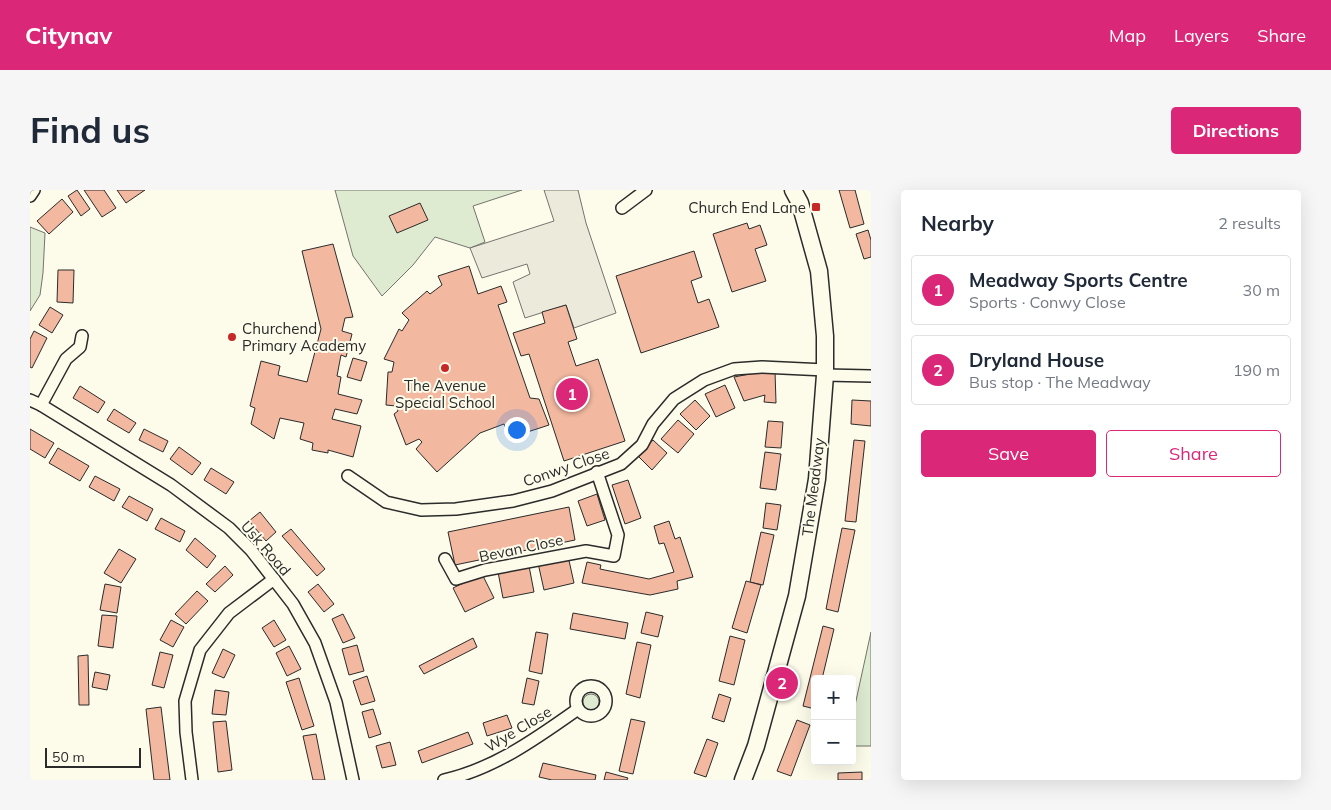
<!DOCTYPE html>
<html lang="en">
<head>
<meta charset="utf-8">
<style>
	body { margin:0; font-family:Mulish,sans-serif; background:#f6f6f7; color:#1f2937 }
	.controls { position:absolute; right:15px; bottom:15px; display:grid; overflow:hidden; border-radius:5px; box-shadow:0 5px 20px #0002 }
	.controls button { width:45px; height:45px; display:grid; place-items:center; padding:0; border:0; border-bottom:1px solid #e0e1e3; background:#fff; color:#1f2937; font:25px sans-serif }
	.scale { position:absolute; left:15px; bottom:12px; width:96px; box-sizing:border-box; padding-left:5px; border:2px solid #2b2b2b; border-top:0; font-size:14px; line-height:18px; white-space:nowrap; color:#2b2b2b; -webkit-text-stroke:4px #fdfbea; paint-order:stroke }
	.you { position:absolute; left:486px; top:239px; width:18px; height:18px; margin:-12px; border:4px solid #fff; border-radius:50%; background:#1a73e8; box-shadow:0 0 0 8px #1a73e833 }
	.badge { display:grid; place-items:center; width:32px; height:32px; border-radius:50%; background:#db2777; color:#fff; font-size:16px; font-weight:700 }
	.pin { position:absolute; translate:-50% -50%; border:2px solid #fff; box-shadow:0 1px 5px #0006 }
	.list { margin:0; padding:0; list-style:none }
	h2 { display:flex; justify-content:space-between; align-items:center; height:65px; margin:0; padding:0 20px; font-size:21px }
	h2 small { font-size:16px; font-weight:400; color:#747a83 }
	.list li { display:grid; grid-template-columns:32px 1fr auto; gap:15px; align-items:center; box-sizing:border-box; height:70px; margin:0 10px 10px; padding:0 10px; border:1px solid #e0e1e3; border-radius:5px }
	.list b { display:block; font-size:19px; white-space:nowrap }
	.list p { margin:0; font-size:16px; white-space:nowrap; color:#747a83 }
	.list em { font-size:16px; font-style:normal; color:#747a83 }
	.actions { display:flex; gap:10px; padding:15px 20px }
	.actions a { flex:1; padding:11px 0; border:1px solid #db2777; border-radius:5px; text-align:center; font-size:18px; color:#db2777 }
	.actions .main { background:#db2777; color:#fff }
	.map { position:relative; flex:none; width:841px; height:590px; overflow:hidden; border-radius:5px }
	header { display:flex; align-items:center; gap:30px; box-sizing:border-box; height:70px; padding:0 25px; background:#db2777; color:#fff }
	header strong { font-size:24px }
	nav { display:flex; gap:28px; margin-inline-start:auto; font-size:18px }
	.intro { display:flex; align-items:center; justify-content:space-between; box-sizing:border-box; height:120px; padding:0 30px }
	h1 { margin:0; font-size:35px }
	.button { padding:12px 22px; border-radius:5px; background:#db2777; color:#fff; font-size:18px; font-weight:700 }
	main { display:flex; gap:30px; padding:0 30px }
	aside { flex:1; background:#fff; border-radius:5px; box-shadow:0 5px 20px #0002 }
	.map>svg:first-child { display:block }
</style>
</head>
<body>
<header>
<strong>Citynav</strong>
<nav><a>Map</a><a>Layers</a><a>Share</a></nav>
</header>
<div class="intro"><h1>Find us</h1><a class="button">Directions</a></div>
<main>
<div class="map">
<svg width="841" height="590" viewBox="0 0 841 590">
	<rect width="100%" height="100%" fill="#fdfbea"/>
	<g fill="#deebd1" stroke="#74746e">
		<polygon points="305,0 492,0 443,16 455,52 440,58 405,47 383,75 352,106 323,66"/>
		<polygon points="0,37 15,43 13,83 10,105 0,121"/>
		<polygon points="841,442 841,556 822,556 822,529"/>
		<circle cx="561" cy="512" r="8"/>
	</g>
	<polygon fill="#eceadb" stroke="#74746e" points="514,0 548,0 556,33 586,123 544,138 536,115 495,128 483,92 500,84 497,74 452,88 440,58 524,31"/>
	<g fill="#f2b8a0" stroke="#2b2b2b">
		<polygon points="47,0 60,19 51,26 38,6"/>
		<polygon points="54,0 74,0 86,18 72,27"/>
		<polygon points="87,0 115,0 96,13"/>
		<polygon points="809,0 825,0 834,34 820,38"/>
		<polygon points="32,9 43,22 19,44 7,31"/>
		<polygon points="390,13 398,30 367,43 359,26"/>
		<polygon points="717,33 719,39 730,35 737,55 725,59 736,91 702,102 683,44"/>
		<polygon points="838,40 841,50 841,67 834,69 826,44"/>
		<polygon points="303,54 323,127 315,128 312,141 322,144 316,167 311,165 307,186 311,187 308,204 332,210 327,224 305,219 302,229 331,236 323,267 298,260 298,263 282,260 283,253 270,249 274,233 250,228 244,249 221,234 225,218 220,216 231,171 250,176 248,185 277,192 291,139 272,61"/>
		<polygon points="664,61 672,87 661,91 668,113 679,109 689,137 611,163 586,86"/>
		<polygon points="439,76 448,104 471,96 477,112 468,115 500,208 509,209 519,235 479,248 474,234 450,243 407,282 386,259 392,252 389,249 376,255 364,224 368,221 366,216 356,215 358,182 362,182 364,172 354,169 369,139 372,141 379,130 372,123 397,101 400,104 412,95 408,86"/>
		<polygon points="28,80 44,80 43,113 27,112"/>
		<polygon points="536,115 547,149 538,152 546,176 568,169 595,251 534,271 499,164 491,166 483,143 515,133 512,122"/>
		<polygon points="20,117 33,125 22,143 9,135"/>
		<polygon points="4,141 17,148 2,178 0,177 0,149"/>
		<polygon points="323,168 337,172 331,191 317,187"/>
		<polygon points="745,181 746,213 734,212 735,205 714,211 704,187 725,183"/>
		<polygon points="695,195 705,218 686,227 675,204"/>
		<polygon points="50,196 75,212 68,223 43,208"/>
		<polygon points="665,210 680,226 666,240 650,224"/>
		<polygon points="822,210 841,211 841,236 821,234"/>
		<polygon points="84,219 106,233 99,243 77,230"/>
		<polygon points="648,230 664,244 648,263 631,249"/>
		<polygon points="738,231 753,232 751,258 735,257"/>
		<polygon points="0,239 24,253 15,268 0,259"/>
		<polygon points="114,239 138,251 133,262 109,250"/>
		<polygon points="623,250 637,263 622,280 608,266"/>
		<polygon points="824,250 835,251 826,332 815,331"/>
		<polygon points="149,257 171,273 162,285 140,269"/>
		<polygon points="28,258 59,276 50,291 19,273"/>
		<polygon points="735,262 751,264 746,300 730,298"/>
		<polygon points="181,278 204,292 196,304 174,290"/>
		<polygon points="65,286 90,299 84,311 59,297"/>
		<polygon points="598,290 611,328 595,334 582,295"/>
		<polygon points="567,304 575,330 557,336 548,311"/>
		<polygon points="99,306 123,319 117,331 92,317"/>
		<polygon points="736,313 751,315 747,340 733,338"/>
		<polygon points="539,317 545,350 425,375 418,342"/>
		<polygon points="230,322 246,342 236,351 219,331"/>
		<polygon points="131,328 155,341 150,352 125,339"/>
		<polygon points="639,331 645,349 650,347 663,387 647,391 648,399 620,405 552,393 557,372 571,375 570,379 619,389 644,382 634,353 629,354 624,336"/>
		<polygon points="812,338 825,340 808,422 796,419"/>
		<polygon points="261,339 295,379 287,386 252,346"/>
		<polygon points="731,342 744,345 733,395 720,392"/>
		<polygon points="165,348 186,366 177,378 156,360"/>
		<polygon points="89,359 106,369 91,393 74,383"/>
		<polygon points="538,366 544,393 514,400 508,373"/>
		<polygon points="195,376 203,385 185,402 176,394"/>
		<polygon points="499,376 504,402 473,408 468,382"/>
		<polygon points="452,384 464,408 435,422 423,398"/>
		<polygon points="716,391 731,395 717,443 702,438"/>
		<polygon points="75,394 91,397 87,423 70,420"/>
		<polygon points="288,394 304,414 294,422 278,402"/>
		<polygon points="167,401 178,411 156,434 145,424"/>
		<polygon points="616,422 633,426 628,447 611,443"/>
		<polygon points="543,423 598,433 595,449 540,439"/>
		<polygon points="313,424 325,448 313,453 302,429"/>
		<polygon points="72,425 87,426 83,458 68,456"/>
		<polygon points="141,430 154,437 143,457 130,450"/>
		<polygon points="244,430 256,450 244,457 232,438"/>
		<polygon points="793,436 804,439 792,489 785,489 785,519 773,516"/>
		<polygon points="506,442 518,444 512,484 499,481"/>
		<polygon points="700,446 715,450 704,495 689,491"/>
		<polygon points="443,448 447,457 394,484 389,476"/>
		<polygon points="607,452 621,455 610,508 596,504"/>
		<polygon points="327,455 334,481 319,485 312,459"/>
		<polygon points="259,456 271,479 257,486 246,463"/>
		<polygon points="193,459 205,465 194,488 182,483"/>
		<polygon points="130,462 143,465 134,498 122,495"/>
		<polygon points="58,465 59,515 49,515 48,466"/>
		<polygon points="65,482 80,485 77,500 62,497"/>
		<polygon points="337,486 345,511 331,515 323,491"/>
		<polygon points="269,488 284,536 272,540 256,492"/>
		<polygon points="497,488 509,491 504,515 492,513"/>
		<polygon points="185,500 199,502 196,525 182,524"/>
		<polygon points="689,504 701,508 694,532 682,528"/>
		<polygon points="131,517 140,590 124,590 116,519"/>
		<polygon points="343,519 351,544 339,548 332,522"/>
		<polygon points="477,525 482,538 457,546 453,533"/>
		<polygon points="601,529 615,532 603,584 589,581"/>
		<polygon points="767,530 780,535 761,586 747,581"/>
		<polygon points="196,531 202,580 188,582 183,532"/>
		<polygon points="438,542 443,554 392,573 388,561"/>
		<polygon points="286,544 295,590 283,590 273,546"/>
		<polygon points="677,549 688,553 676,587 664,583"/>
		<polygon points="360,552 366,575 352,578 346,556"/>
		<polygon points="513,573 566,585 565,590 522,590 509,587"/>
		<polygon points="576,582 598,588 597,590 574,590"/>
		<polygon points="832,582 832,590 808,590 808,583"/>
	</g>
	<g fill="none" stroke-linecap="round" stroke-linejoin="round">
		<g stroke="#2b2b2b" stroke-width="14">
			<g id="street">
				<polyline points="0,6 4,0"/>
				<polyline points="592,18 616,0"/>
				<polyline points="795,185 841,186"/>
				<polyline points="0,210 11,215 141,295 199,338 221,360 263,414 285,453 306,512 323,590"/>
				<polyline points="11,215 36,169 50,157 52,146"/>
				<polyline points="318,286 356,312 391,320 426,319 483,311 522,301 591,274 612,255 623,234 644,209 674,190 704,179 732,177 795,180"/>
				<polyline points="415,369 426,389 455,380 556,361 584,366 588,345 567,282"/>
				<circle cx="561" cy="511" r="15"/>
				<polyline points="162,590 156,542 155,511 170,460 199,423 244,389"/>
				<path d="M414,590C464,579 507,548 548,519"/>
			</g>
		</g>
		<g stroke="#2b2b2b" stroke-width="19">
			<polyline id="secondary" points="713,590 726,556 767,406 787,289 795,185 795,146 789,81 770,13 763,0"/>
		</g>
		<use href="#street" stroke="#fdfbea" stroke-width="11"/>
		<use href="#secondary" stroke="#fdfbea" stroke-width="16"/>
	</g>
	<g fill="#c62828" stroke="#fdfbea" stroke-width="2">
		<rect x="781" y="12" width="10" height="10" rx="2.5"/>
		<circle cx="202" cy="147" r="5"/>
		<circle cx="415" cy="178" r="5"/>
	</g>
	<g text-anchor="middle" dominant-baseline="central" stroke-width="4" stroke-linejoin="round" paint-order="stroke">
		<g font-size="15" fill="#2b2b2b" stroke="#fdfbea" text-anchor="end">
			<text x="776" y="17">Church End Lane</text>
			<text x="212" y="138" text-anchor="start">Churchend<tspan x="212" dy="17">Primary Academy</tspan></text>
			<text x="415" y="195" text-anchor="middle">The Avenue<tspan x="415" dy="17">Special School</tspan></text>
		</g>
		<g font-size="15" fill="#2b2b2b" stroke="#fdfbea">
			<text transform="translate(536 277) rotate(-19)">Conwy Close</text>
			<text transform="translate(783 297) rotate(-83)">The Meadway</text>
			<text transform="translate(236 358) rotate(49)">Usk Road</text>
			<text transform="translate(491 358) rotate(-12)">Bevan Close</text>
			<text transform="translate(488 539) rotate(-31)">Wye Close</text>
		</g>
	</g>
</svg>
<div class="controls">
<button>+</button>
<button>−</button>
</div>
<div class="scale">50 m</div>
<div class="you"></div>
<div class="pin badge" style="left:542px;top:204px">1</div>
<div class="pin badge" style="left:752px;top:493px">2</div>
</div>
<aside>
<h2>Nearby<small>2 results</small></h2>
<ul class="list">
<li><span class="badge">1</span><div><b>Meadway Sports Centre</b><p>Sports · Conwy Close</p></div><em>30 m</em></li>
<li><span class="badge">2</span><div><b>Dryland House</b><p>Bus stop · The Meadway</p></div><em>190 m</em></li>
</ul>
<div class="actions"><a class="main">Save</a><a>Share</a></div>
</aside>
</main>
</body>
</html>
